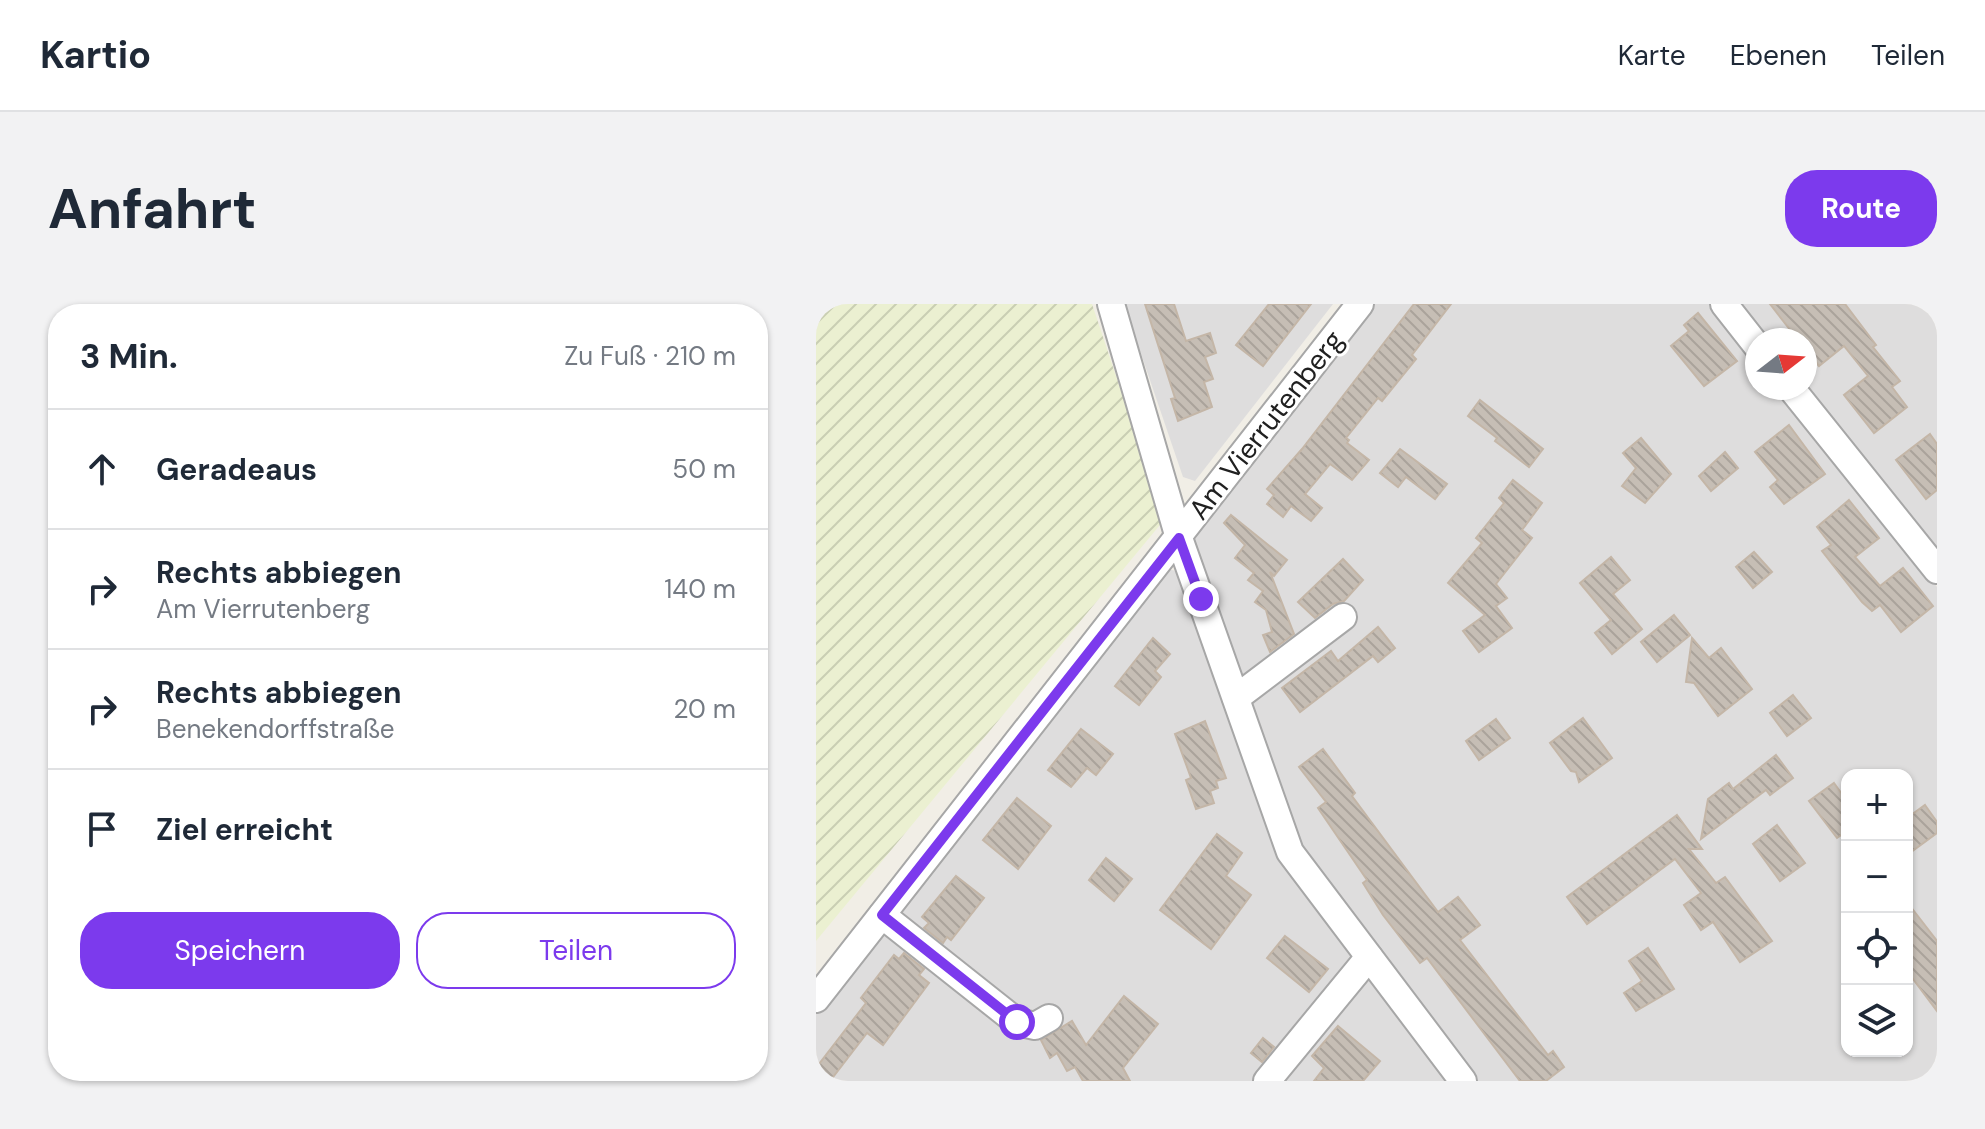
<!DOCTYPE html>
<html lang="de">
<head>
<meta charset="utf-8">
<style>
	body { margin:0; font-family:"DM Sans",sans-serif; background:#f2f2f3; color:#1f2937 }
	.controls { position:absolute; right:24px; bottom:24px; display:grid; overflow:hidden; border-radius:16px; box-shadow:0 2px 6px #0004 }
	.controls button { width:72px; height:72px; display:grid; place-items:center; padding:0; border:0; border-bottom:2px solid #e0e1e3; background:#fff; color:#1f2937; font:40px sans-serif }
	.compass { position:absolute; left:929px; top:24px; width:72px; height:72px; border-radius:50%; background:#fff; box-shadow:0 2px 6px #0004; rotate:73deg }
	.stop { position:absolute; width:24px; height:24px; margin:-18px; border:6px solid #7c3aed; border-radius:50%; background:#fff }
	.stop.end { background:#7c3aed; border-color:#fff; box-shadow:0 2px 8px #0008 }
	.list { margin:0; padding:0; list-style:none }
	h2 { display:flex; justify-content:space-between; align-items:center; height:104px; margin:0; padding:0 32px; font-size:34px }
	h2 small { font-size:26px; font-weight:400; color:#747a83 }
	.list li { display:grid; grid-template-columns:52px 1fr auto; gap:24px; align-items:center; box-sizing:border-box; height:120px; padding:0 32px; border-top:2px solid #e0e1e3 }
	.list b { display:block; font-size:30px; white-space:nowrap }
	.list p { margin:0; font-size:26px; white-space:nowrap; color:#747a83 }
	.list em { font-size:26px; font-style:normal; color:#747a83 }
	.actions { display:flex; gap:16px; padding:24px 32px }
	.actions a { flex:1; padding:18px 0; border:2px solid #7c3aed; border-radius:32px; text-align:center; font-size:28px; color:#7c3aed }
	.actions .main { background:#7c3aed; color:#fff }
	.icon { flex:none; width:44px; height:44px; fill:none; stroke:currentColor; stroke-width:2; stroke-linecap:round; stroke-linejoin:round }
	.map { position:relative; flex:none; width:1121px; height:777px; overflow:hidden; border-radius:32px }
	header { display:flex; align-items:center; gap:48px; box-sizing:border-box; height:112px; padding:0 40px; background:#fff; border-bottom:2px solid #e0e1e3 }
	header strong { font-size:38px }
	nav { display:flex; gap:44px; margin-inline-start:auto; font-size:28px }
	.intro { display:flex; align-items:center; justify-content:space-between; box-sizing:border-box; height:192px; padding:0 48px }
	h1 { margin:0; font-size:56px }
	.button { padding:20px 36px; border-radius:32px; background:#7c3aed; color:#fff; font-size:28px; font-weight:700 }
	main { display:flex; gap:48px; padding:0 48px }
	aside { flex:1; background:#fff; border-radius:32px; box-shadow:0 2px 6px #0004 }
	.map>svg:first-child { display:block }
</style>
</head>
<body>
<header>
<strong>Kartio</strong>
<nav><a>Karte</a><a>Ebenen</a><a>Teilen</a></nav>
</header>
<div class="intro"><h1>Anfahrt</h1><a class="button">Route</a></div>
<main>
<aside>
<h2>3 Min.<small>Zu Fuß · 210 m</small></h2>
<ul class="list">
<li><svg class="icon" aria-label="ahead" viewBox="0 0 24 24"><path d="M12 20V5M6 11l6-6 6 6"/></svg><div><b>Geradeaus</b></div><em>50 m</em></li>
<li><svg class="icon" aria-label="right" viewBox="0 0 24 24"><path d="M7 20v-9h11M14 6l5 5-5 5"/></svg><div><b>Rechts abbiegen</b><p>Am Vierrutenberg</p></div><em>140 m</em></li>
<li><svg class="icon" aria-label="right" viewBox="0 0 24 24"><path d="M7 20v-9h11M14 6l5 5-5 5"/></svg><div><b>Rechts abbiegen</b><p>Benekendorffstraße</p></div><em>20 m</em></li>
<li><svg class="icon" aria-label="arrive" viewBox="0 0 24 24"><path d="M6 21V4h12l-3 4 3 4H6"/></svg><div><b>Ziel erreicht</b></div></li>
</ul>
<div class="actions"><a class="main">Speichern</a><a>Teilen</a></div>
</aside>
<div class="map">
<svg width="1121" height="777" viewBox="0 0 1121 777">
	<defs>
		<pattern id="farmland-furrows" width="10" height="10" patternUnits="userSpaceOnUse" patternTransform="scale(2)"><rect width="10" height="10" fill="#ebf0d1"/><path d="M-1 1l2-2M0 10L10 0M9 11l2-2" fill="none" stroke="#c9ceb3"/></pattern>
		<pattern id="building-back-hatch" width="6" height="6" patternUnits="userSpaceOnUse" patternTransform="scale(2)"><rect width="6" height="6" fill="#c6beb5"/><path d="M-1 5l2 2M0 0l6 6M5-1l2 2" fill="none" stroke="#aaa39b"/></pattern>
	</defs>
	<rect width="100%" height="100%" fill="#f1eee6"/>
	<g fill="#dedddd" fill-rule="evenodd">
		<polygon points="308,0 517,0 379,177 367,173"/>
		<path d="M555,0H899L941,53V84H966L1121,283V777H657L481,541L374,243L377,229ZM1031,471H1091V747H1031Z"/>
		<polygon points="922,0 1121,0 1121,248 989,82 989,36 951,36"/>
		<polygon points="351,265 365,268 466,550 635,777 0,777 0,709"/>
	</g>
	<polygon fill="url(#farmland-furrows)" points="0,0 276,0 348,216 0,637"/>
	<g fill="url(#building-back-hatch)" stroke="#c4b6a7" stroke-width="2">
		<polygon points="329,0 358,0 370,37 394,29 400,49 389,53 397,75 388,78 396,103 362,117 355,95 359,94"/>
		<polygon points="453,0 495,0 447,62 420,41"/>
		<polygon points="598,0 635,0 596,51 600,55 566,97 562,94 530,134 533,136 531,139 553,156 536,176 514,160 489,190 506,204 495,217 475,202 467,213 451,200 458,191 451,185 486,145"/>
		<polygon points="954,0 1029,0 1060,41 1057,43 1084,77 1076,83 1091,103 1058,129 1028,91 1052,72 1028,42 1003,62 989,45 989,36 982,36"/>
		<polygon points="882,9 921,57 888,82 855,42 873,27 868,21"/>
		<polygon points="664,96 727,145 713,163 679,137 681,134 652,112"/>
		<polygon points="973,121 1009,170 968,200 954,183 962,176 939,148"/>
		<polygon points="1114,130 1121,140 1121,186 1110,195 1080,156"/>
		<polygon points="825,134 855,170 829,199 806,182 820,164 807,149"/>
		<polygon points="584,145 631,180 619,195 590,173 582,183 564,169"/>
		<polygon points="909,148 922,164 895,187 883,172"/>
		<polygon points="697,176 726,199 706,226 716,234 680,280 691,294 680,302 696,324 663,348 647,327 669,311 632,279 666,239 660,234 688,199 683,194"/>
		<polygon points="1033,196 1063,234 1039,253 1064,282 1087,264 1117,302 1085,328 1064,301 1056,307 1046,298 1006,247 1015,241 1001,223"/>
		<polygon points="415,211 471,256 458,272 454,268 478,330 454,348 447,331 456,328 450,306 439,298 447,287 432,276 438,269 419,254 429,241 408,219"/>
		<polygon points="938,248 956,268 937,284 920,263"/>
		<polygon points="795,253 814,276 797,290 826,325 796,350 779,329 795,316 764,279"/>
		<polygon points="527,255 547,276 528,297 517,300 499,314 482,298"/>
		<polygon points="858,311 874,331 841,358 825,338"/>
		<polygon points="562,323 579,344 562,358 557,352 484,408 466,384 515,347 522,357"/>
		<polygon points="337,334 354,350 339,367 345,373 323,401 299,382"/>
		<polygon points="876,334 893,354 905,344 936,385 902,412 878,379 870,378"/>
		<polygon points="977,391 995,414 971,432 954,409"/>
		<polygon points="767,414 796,454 763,478 760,468 755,467 734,439"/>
		<polygon points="680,415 694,434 663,456 650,437"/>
		<polygon points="389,417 410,474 400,477 402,484 394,487 398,499 380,505 370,476 375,474 359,430"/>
		<polygon points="265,425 297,450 280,471 271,464 255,483 232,466"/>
		<polygon points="507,445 539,489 536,492 622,608 642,593 664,621 644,636 732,751 737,747 748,763 730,777 704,777 611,654 604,659 567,611 547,579 551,576 502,504 510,498 483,463"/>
		<polygon points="960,451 977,474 954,491 950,486 885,535 892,495 913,479 917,485"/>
		<polygon points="1018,479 1031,497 1031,527 1021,534 993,497"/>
		<polygon points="201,494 235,522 202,565 167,536"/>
		<polygon points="1109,501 1121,518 1121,529 1091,551 1091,514"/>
		<polygon points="861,511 886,545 873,545 900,579 909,573 956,637 924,658 897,618 885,626 868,601 885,589 859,555 771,620 751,593"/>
		<polygon points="961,521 989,559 964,577 937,540"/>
		<polygon points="401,530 426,549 410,572 435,591 395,645 344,606"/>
		<polygon points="290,554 316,575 298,597 273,576"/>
		<polygon points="140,572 168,594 135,636 131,633 127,639 108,624 113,619 106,613"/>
		<polygon points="1091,598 1121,637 1121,707 1091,667"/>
		<polygon points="469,632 512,665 493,688 451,654"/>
		<polygon points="832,644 858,685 820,707 808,689 826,677 813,657"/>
		<polygon points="88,649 108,665 103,671 113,679 67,741 51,729 14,777 0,777 0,764 50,699 45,694 78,651 83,655"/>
		<polygon points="308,692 342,720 307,764 314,777 267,777 259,763 251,767 241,749 234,754 225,736 256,717 270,741"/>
		<polygon points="522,722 564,757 547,777 498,777 508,764 496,752"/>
		<polygon points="447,734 458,743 446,758 435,749"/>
	</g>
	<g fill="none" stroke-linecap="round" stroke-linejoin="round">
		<g stroke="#a7a7a7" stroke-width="30">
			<g id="minor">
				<polyline points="295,0 363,234 474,548 647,777"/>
				<polyline points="908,0 941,42"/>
				<polyline points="975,84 1121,266"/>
				<polyline points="420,394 527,313"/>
				<polyline points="66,611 201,718 219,722 233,714"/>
				<polyline points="0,695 544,0"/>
				<polyline points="451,777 553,653"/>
			</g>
		</g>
		<use href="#minor" stroke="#fff" stroke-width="26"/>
	</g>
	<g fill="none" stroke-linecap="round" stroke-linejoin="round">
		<polyline stroke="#7c3aed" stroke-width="10" points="201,718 66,611 363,234 385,295"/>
	</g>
	<g text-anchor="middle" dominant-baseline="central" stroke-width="6" stroke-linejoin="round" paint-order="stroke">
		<g font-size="28" fill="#202020" stroke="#fff">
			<text transform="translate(450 121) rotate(-52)">Am Vierrutenberg</text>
		</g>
	</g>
</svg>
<div class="controls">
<button>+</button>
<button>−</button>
<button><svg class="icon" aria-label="locate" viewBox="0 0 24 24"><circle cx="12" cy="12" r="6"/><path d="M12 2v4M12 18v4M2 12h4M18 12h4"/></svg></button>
<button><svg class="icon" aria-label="layers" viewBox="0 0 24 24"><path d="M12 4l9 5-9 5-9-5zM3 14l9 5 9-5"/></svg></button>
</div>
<svg class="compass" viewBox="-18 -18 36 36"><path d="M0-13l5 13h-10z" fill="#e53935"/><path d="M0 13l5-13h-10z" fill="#747a83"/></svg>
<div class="stop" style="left:201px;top:718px"></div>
<div class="stop end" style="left:385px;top:295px"></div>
</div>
</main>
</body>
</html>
